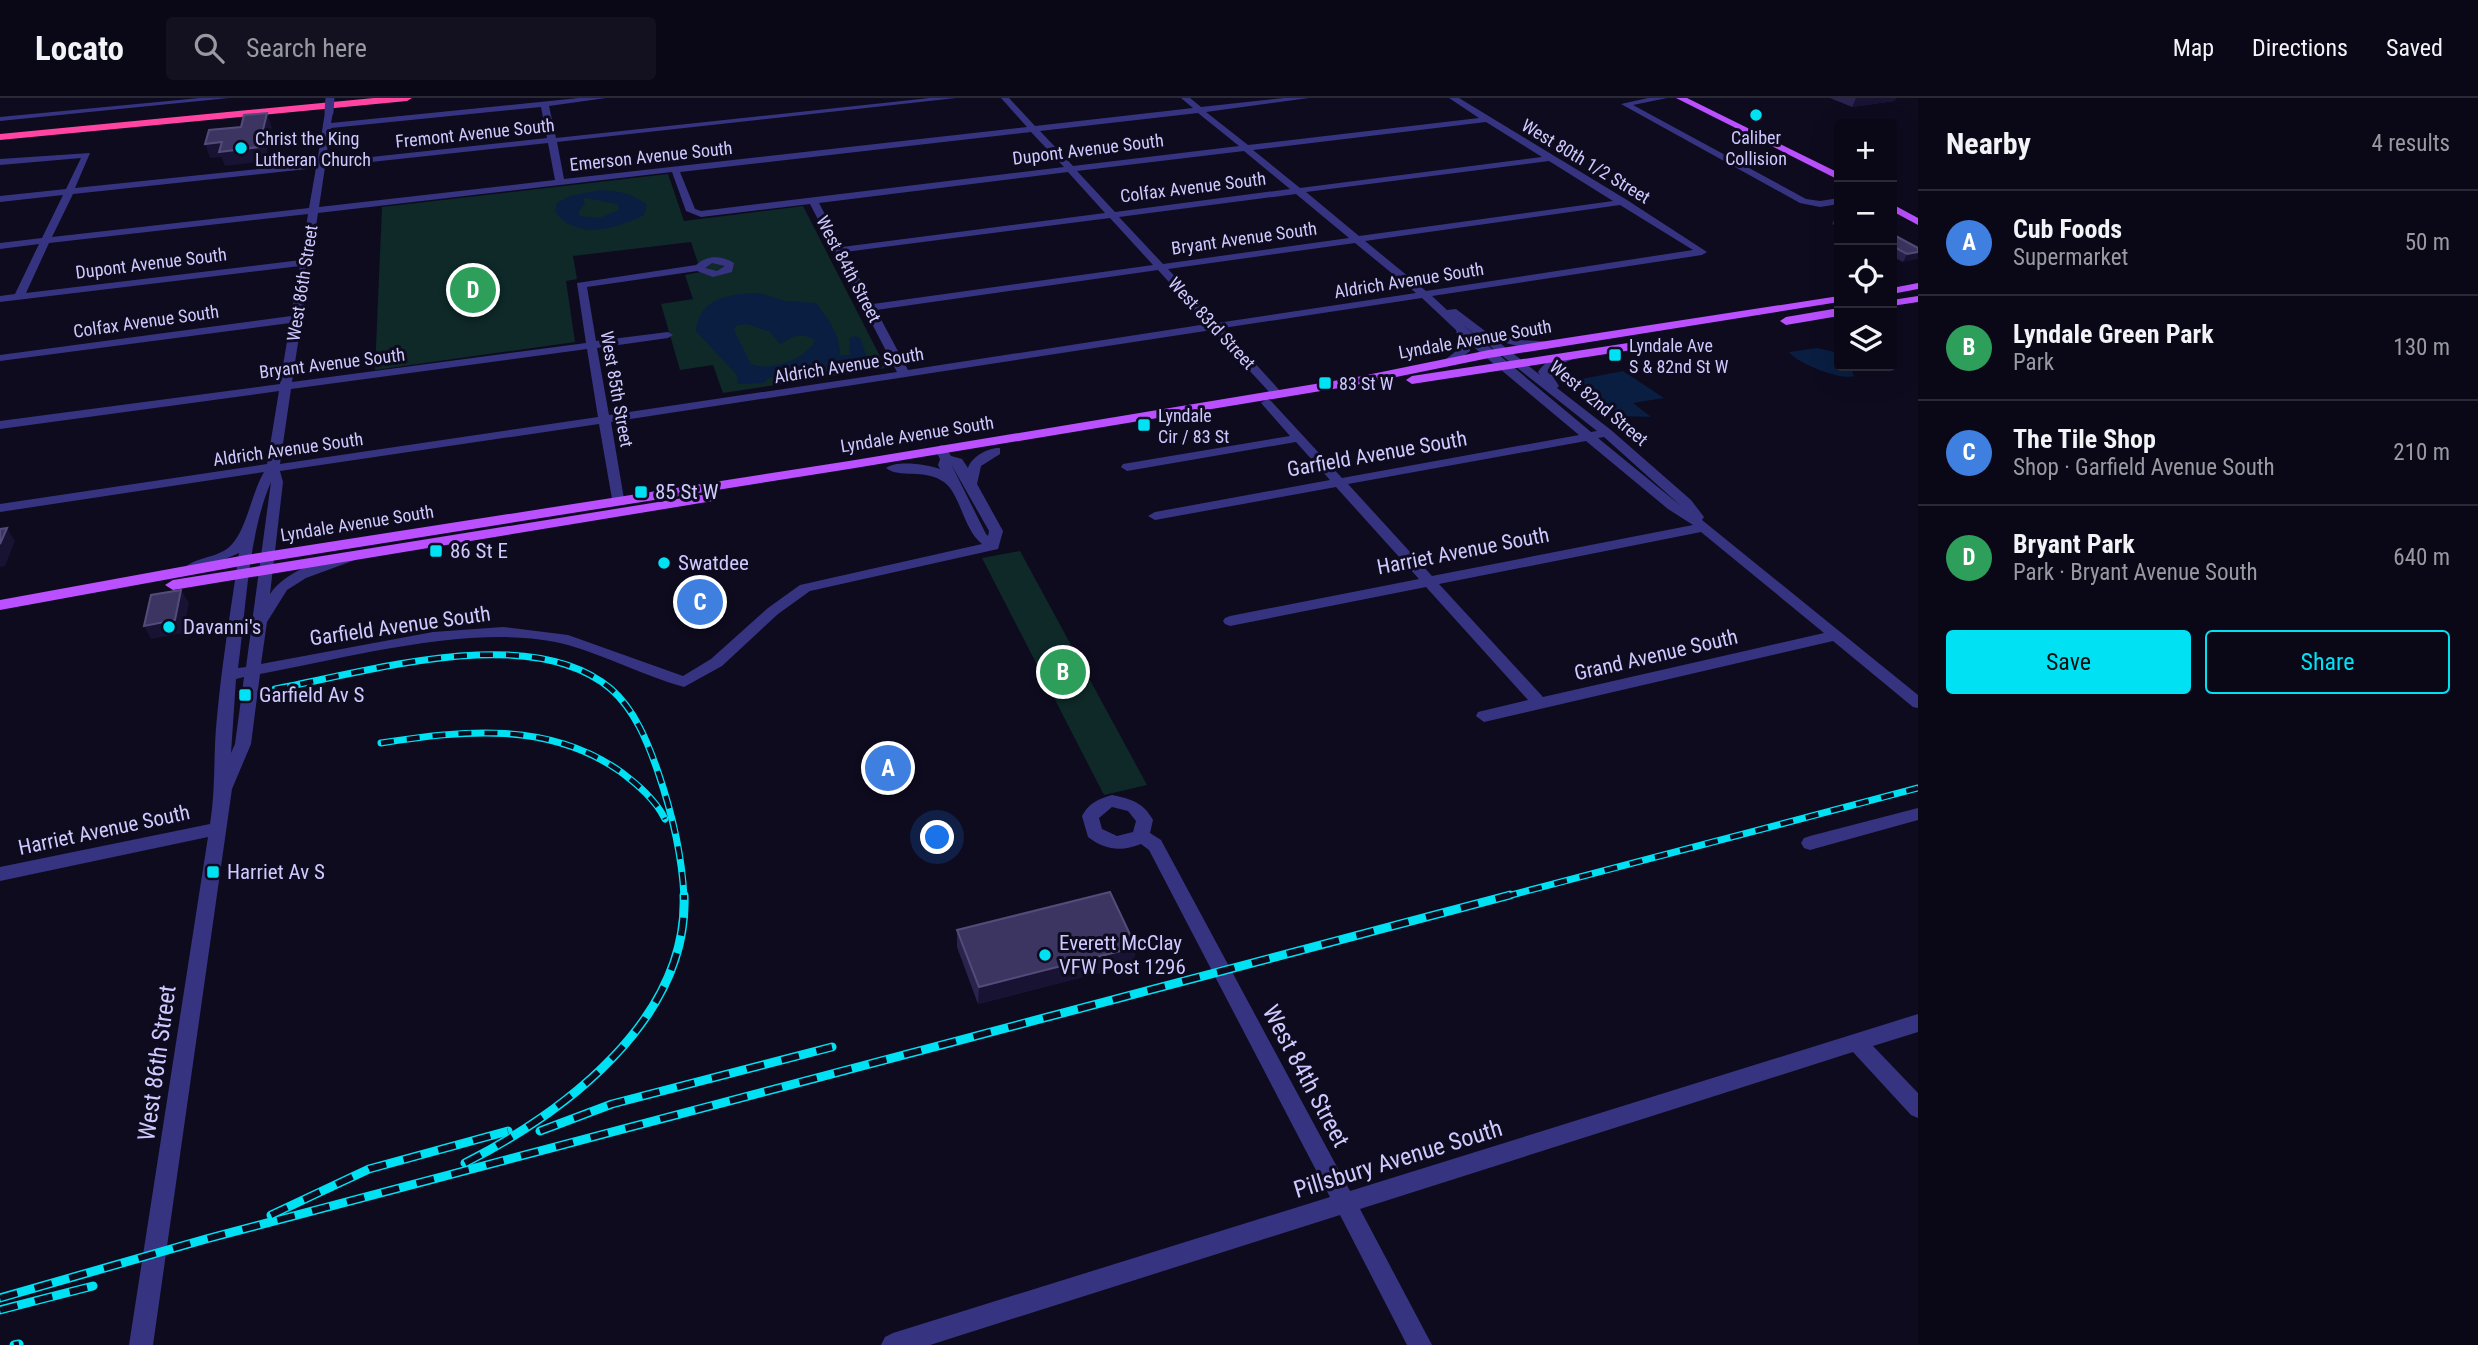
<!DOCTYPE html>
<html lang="en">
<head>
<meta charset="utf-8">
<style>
	body { margin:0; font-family:"Roboto Condensed",sans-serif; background:#131120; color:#f1f3f6 }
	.controls { position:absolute; right:21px; top:21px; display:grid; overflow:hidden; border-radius:7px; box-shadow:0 7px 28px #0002 }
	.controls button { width:63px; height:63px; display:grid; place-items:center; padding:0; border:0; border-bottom:2px solid #2a2936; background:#0a0817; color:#f1f3f6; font:35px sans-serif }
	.you { position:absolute; left:938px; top:740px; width:24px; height:24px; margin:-18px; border:5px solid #fff; border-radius:50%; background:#1a73e8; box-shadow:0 0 0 10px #1a73e833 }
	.badge { display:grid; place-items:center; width:46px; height:46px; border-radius:50%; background:#00e1f4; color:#fff; font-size:23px; font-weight:700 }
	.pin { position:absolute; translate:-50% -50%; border:4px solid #fff; box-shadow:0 2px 7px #0006 }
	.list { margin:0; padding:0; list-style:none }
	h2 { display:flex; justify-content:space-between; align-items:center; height:91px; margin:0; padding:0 28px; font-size:30px }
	h2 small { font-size:23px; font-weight:400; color:#999aa1 }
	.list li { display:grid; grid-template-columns:46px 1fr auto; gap:21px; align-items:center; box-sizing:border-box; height:105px; padding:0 28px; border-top:2px solid #2a2936 }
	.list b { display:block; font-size:26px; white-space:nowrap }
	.list p { margin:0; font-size:23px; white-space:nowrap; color:#999aa1 }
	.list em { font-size:23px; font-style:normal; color:#999aa1 }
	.actions { display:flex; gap:14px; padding:21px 28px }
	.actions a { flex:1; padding:16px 0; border:2px solid #00e1f4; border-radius:7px; text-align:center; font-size:24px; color:#00e1f4 }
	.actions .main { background:#00e1f4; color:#111 }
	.icon { flex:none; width:38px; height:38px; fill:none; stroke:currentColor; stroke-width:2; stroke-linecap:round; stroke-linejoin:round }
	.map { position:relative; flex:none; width:1918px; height:1247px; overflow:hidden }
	header { display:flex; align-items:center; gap:42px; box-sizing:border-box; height:98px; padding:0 35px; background:#0a0817; border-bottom:2px solid #2a2936 }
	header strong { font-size:33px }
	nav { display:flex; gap:38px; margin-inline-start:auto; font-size:24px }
	.search { width:490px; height:63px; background:#131120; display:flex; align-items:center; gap:18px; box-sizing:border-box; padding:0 24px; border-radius:7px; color:#999aa1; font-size:26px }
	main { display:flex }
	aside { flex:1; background:#0a0817 }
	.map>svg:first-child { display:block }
</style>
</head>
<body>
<header>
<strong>Locato</strong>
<div class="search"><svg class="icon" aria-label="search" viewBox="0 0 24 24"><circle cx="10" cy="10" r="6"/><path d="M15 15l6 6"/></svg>Search here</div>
<nav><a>Map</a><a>Directions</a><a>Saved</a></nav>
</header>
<main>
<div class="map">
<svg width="1918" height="1247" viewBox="0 0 1918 1247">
	<rect width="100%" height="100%" fill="#0e0b1f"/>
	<g fill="#0e2928">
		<polygon points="668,76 684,123 803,108 886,270 723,295 713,267 680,272 661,206 693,201 685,177 701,174 691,144 573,158 577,181 566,183 575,244 375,272 382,109"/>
		<polygon points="1020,453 1147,687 1104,697 982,460"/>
	</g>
	<g fill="#091e41" fill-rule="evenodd">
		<path d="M600,92C619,93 632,95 647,107L644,117C615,131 576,143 555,113L557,105L570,98ZM587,100L618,106L619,112L600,120L580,118L578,114L585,106L583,101Z"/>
		<path d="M759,195L785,203L816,205C828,221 840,236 840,257H850L849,240L856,238L860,240L869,265L860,268L838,264L828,270L768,280L764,285L738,286L737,277L696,233C698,200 732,195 759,195ZM747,226L770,234L780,246C795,238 798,233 815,242C807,261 770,274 751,266L734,232L736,228Z"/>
		<path d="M1817,250L1839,255V268H1850L1854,278C1841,283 1797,265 1789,254Z"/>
		<polygon points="1623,273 1664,300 1633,305 1651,319 1621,318 1576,282"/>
	</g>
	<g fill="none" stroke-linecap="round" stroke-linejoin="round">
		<g fill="#363480" fill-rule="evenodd">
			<polygon points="200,0 229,0 0,23 0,19"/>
			<path d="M579,0H606L549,8L556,40L930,0H956L557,44L564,81L1027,29L1001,0H1009L1035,28L1193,10L1181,0H1190L1201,9L1284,0H1309L1206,14L1248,47L1479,20L1449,0H1459L1627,102L1707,154L1702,157L1432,198L1447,212L1456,211L1489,236L1493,235L1519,242L1554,244L1555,246C1541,256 1512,247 1496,242L1540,277L1538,274C1544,263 1561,255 1573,257V261L1552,270L1550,274L1559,288L1557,290L1611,332L1691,402L1704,419L1702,422L1918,597V610L1913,609L1833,543L1484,624L1476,618L1478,614L1528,602L1426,489L1230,528L1225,526L1223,523L1225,520L1230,518L1419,481L1336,389L1155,422L1148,418L1155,414L1330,382L1296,344L1127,373L1121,369L1123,366L1290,338L1261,305L1267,301L1271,303L1342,380L1579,337L1470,246V253L1454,265H1446V261L1460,250L1456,232L1422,200L1223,230L1281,294L1283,296L1277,299L1273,298L1212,232L611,324L624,401L618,405L612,401L599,326L280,373L283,384L270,496C286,472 323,462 350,455L357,459L355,462L306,480L287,492L267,524L261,566L433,534L503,529L568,537L683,578L711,561L768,510L800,487L982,446C963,431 961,397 944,384C924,370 900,381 886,370C896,362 927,366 940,371L938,367L940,361L935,351L941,347L945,348L951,358L962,361L968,370C971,359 989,349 1000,350V356L981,368L977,386L1003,433L998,451L810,493L778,516L722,568L684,589C644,578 607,558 568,547C481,523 348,560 260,576L251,646L232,691L153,1247H129L208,739L0,783V769L210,726C216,689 213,656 217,619C222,565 231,510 239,455L195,474H185L183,471C195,459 216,460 228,450C246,436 251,396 264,374L0,414V406L267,366L279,293L0,331V323L280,286L290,225L0,263V257L291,218L300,168L0,204V198L15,196L39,146L0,151V145L42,140L63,97L0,104V98L66,91L81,60L0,67V61L90,55L75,90L317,65L325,14L329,12L333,14L331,25ZM541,9L547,40L325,64L331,30ZM1198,15L1239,48L1073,68L1040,33ZM1486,24L1542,59L1300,90L1253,52ZM1031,34L1064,69L701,113L695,111L680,74ZM548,45L555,82L319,109L325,69ZM1244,53L1290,91L1115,114L1077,73ZM1549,63L1613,103L1359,138L1306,94ZM316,70L309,110L52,139L73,96ZM672,74L686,113L701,119L810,106L897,274L609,317L597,250L668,240L673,237L668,234L596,243L587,189L697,173L713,179L732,174L734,165C721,157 707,157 696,167L577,185L586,245L292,284L318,115ZM1068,74L1105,115L842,149L819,105ZM1296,96L1349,140L1163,166L1119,119ZM1620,107L1693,152L1426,193L1365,143ZM308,116L301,162L26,195L49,145ZM1110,120L1153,167L873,206L845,154ZM1355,145L1416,195L1217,225L1168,171ZM712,165L725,168L717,173L705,170ZM1158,172L1207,226L908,272L876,212ZM1462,226L1597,333L1591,334ZM587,251L598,319L280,366L291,291ZM1604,339L1681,408L1598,340ZM1586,343L1668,411L1693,427L1432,478L1348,386ZM951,366L989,433L988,438L986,436ZM271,384L246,569L238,570C246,512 248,437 271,384ZM1701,434L1824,535L1543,599L1439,486ZM244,579L235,646L231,655L236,581Z"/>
			<polygon points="1648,0 1667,0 1633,7 1806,101 1820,103 1839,100 1839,106 1820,109 1800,105 1621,6"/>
			<path d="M1112,697C1131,701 1143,704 1153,722L1150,735L1161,742L1350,1093L1918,916V934L1873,948L1918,995V1020L1911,1017L1853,954L1360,1111L1432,1247H1407L1340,1117L930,1247H881L885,1239L893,1235L1330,1099L1149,752L1141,746C1121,754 1105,752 1088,739L1082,718C1089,705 1098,701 1112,697ZM1112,709L1128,713L1136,723L1133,734L1117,738L1102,731L1099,720Z"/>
			<polygon points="1918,710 1918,722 1810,752 1804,750 1801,745 1804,740 1810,738"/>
		</g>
		<g fill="#ba50ff" fill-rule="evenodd">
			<polygon points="1676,0 1687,0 1839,75 1839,82"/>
			<polygon points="1892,106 1918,120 1918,127 1892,113"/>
			<polygon points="1918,185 1918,191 1892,196 1892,190"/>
			<polygon points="1839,198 1839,204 1489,260 1357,287 849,371 246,467 0,512 0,502 246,457 849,363 1357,279 1489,252"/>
			<polygon points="1918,198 1918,204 1892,208 1892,202"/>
			<polygon points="1839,210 1839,218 1786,227 1780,223 1786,219"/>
			<polygon points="1641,243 1647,247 1645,250 1412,286 1406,282 1412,278"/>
			<polygon points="708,396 713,397 713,403 173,492 165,487 173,482"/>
		</g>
		<polygon fill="#ff44a1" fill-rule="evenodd" points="374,0 412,0 407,3 0,42 0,36"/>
		<g stroke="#00e1f4" stroke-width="7">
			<g id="rail-far1">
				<path d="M275,591C368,574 531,523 611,591C635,612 648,645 658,674C672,715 682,757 684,799"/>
				<path d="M381,645C464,632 549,623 621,674C638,687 655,701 665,721"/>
				<polyline points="1504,799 1918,690"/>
			</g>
		</g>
		<g stroke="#00e1f4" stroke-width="9">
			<g id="rail">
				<polyline points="540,1033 612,1006 832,949"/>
				<path d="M465,1065C563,1015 689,922 684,797"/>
				<polyline points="271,1117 369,1071 508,1033"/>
				<polyline points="0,1200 206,1141 1510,797"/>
				<polyline points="0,1212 93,1188"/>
				<polyline points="14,1247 19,1246"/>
			</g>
		</g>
		<use href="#rail-far1" stroke="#0e0b1f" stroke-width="4.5" stroke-dasharray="13" stroke-linecap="butt"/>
		<use href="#rail" stroke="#0e0b1f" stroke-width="6" stroke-dasharray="18" stroke-linecap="butt"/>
		<polyline stroke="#363480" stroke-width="9" points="329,14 330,0"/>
	</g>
	<g fill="#2a234e">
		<polygon points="1830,0 1896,0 1894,3 1852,9"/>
		<polygon points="1836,118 1839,118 1839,130 1832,126"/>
		<polygon points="1892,136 1918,150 1903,164 1892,158"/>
		<polygon points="957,832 1136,849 1133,866 978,906 957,849"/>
	</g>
	<g fill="#181233">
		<polygon points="1856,0 1896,0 1894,3 1852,9"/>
		<polygon points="267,15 272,29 265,63 225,68 221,59 210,60 205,46 222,44"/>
		<polygon points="1918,154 1918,161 1903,164 1907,156"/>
		<polygon points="7,430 15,443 5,468 0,469 0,446"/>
		<polygon points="181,492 189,505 183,535 151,541 144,528"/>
		<polygon points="1136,849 1133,866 978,906 979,889"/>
	</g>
	<g fill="#3c3561" stroke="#534c7a" stroke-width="2">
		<polygon points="267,15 259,49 219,54 222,44 205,46 209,32 241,29 244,17"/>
		<polygon points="1892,136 1918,150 1918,154 1907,156 1892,148"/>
		<polygon points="7,430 0,446 0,431"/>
		<polygon points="181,492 175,522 144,528 151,497"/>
		<polygon points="1110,794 1136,849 979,889 957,832"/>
	</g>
	<g fill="#00e1f4" stroke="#0e0b1f" stroke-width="2.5">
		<circle cx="1756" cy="17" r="7"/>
		<circle cx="241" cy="50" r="7"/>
		<rect x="1608" y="250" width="14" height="14" rx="3.5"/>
		<rect x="1318" y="278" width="14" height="14" rx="3.5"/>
		<rect x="1137" y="320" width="14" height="14" rx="3.5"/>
		<rect x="634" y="387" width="14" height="14" rx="3.5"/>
		<rect x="429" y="446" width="14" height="14" rx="3.5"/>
		<circle cx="664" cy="465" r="7"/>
		<circle cx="169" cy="529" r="7"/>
		<rect x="238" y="590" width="14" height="14" rx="3.5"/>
		<rect x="206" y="767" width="14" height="14" rx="3.5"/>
		<circle cx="1045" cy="857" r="7"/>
	</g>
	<g text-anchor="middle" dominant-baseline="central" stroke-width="6" stroke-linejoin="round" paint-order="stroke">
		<g font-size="18" fill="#cec9ff" stroke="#0e0b1f">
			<text transform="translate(475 35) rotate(-6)">Fremont Avenue South</text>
			<text transform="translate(1088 51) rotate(-7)">Dupont Avenue South</text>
			<text transform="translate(651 58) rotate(-6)">Emerson Avenue South</text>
			<text transform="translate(1586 63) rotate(31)">West 80th 1/2 Street</text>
			<text transform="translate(1193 89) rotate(-7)">Colfax Avenue South</text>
			<text transform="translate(1244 140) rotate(-8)">Bryant Avenue South</text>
			<text transform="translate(151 165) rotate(-7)">Dupont Avenue South</text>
			<text transform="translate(849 171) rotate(62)">West 84th Street</text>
			<text transform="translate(1409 182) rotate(-9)">Aldrich Avenue South</text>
			<text transform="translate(302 185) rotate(-81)">West 86th Street</text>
			<text transform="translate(146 223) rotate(-8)">Colfax Avenue South</text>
			<text transform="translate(1212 225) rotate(47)">West 83rd Street</text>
			<text transform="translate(1475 241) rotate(-10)">Lyndale Avenue South</text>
			<text transform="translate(332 265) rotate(-7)">Bryant Avenue South</text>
			<text transform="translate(849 267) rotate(-9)">Aldrich Avenue South</text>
			<text transform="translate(617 291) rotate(80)">West 85th Street</text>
			<text transform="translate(1599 305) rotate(40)">West 82nd Street</text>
			<text transform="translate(917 336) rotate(-9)">Lyndale Avenue South</text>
			<text transform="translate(288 351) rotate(-8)">Aldrich Avenue South</text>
			<text transform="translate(357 425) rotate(-9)">Lyndale Avenue South</text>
		</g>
		<g font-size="18" fill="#cec9ff" stroke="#0e0b1f" text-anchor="start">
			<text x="1756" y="39" text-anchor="middle">Caliber<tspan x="1756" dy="21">Collision</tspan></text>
			<text x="255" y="40">Christ the King<tspan x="255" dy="21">Lutheran Church</tspan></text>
			<text x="1629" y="247">Lyndale Ave<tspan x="1629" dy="21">S &amp; 82nd St W</tspan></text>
			<text x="1339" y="285">83 St W</text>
			<text x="1158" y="317">Lyndale<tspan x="1158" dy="21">Cir / 83 St</tspan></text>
		</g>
		<g font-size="21" fill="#cec9ff" stroke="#0e0b1f">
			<text transform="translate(1377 356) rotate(-10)">Garfield Avenue South</text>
			<text transform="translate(1463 453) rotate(-11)">Harriet Avenue South</text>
			<text transform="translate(400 528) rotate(-8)">Garfield Avenue South</text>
			<text transform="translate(1656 557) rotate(-13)">Grand Avenue South</text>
			<text transform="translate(104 732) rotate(-12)">Harriet Avenue South</text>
		</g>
		<g font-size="21" fill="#cec9ff" stroke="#0e0b1f" text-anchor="start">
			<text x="655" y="394">85 St W</text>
			<text x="450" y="453">86 St E</text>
			<text x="678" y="465">Swatdee</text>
			<text x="183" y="529">Davanni's</text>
			<text x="259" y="597">Garfield Av S</text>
			<text x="227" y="774">Harriet Av S</text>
			<text x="1059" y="845">Everett McClay<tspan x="1059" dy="24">VFW Post 1296</tspan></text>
		</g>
		<g font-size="24" fill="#cec9ff" stroke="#0e0b1f">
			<text transform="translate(157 965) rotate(-82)">West 86th Street</text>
			<text transform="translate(1306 978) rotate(62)">West 84th Street</text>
			<text transform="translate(1398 1061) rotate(-17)">Pillsbury Avenue South</text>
		</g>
	</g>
</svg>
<div class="controls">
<button>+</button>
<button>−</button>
<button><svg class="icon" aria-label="locate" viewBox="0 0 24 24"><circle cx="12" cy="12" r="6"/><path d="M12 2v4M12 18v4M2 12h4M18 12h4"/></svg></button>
<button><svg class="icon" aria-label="layers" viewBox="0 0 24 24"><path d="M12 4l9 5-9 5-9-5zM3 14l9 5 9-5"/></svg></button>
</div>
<div class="you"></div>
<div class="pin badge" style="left:888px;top:670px;background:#3f7fe0">A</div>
<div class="pin badge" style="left:1063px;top:574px;background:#2e9e5b">B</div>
<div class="pin badge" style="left:700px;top:504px;background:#3f7fe0">C</div>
<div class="pin badge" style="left:473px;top:192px;background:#2e9e5b">D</div>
</div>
<aside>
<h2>Nearby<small>4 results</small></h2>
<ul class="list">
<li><span class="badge" style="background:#3f7fe0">A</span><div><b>Cub Foods</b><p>Supermarket</p></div><em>50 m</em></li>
<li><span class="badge" style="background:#2e9e5b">B</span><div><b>Lyndale Green Park</b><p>Park</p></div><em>130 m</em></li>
<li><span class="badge" style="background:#3f7fe0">C</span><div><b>The Tile Shop</b><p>Shop · Garfield Avenue South</p></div><em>210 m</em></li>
<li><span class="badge" style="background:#2e9e5b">D</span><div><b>Bryant Park</b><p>Park · Bryant Avenue South</p></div><em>640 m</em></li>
</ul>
<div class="actions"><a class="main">Save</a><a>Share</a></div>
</aside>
</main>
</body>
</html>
